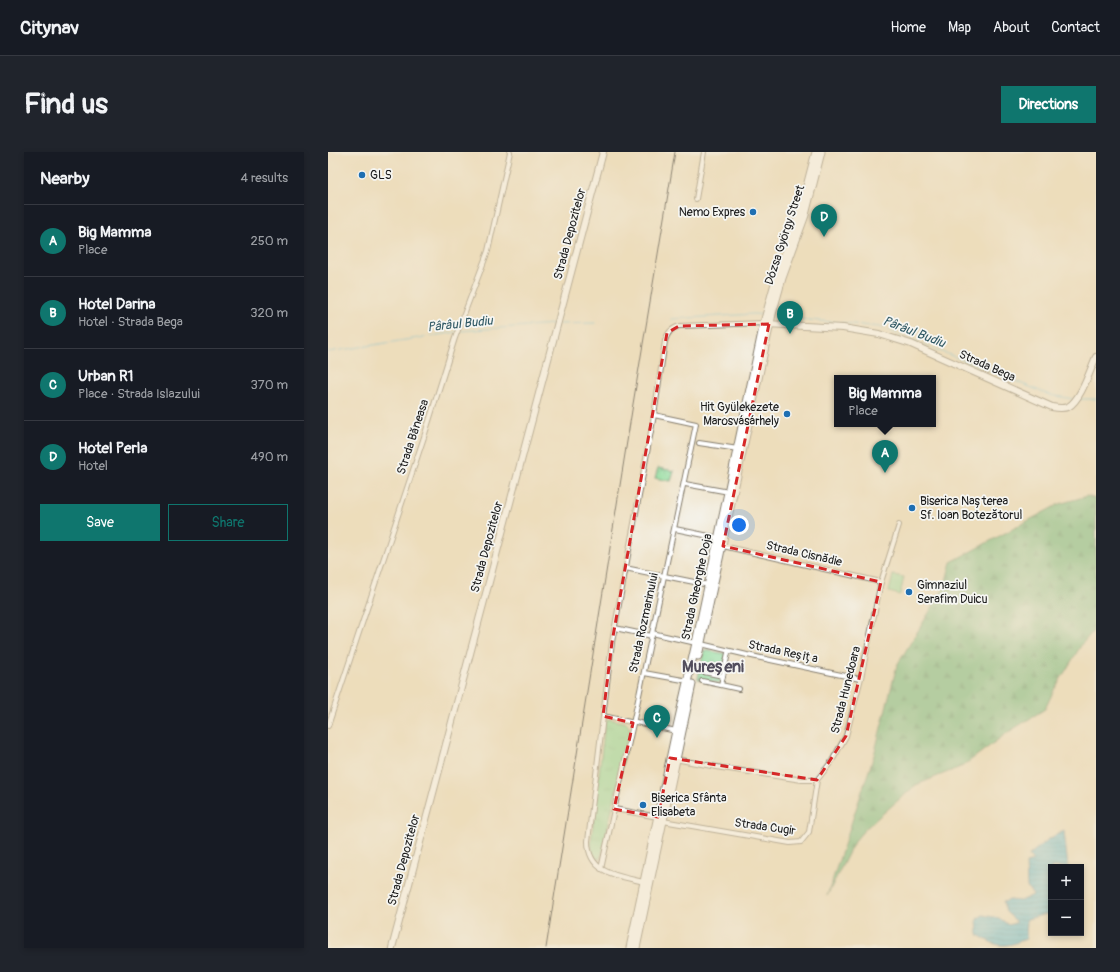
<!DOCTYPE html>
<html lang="en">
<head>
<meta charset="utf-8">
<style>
	body { margin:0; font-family:Pangolin,sans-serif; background:#20242c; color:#f1f3f6 }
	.controls { position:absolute; right:12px; bottom:12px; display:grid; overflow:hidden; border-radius:0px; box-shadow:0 2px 6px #0003 }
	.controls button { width:36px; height:36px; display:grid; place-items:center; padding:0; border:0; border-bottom:1px solid #363941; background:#171b24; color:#f1f3f6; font:20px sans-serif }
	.you { position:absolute; left:411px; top:373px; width:14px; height:14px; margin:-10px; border:3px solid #fff; border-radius:50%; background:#1a73e8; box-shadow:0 0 0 6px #1a73e833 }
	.badge { display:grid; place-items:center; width:26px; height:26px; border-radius:50%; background:#0f766e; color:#fff; font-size:13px; font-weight:700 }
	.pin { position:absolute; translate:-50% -33px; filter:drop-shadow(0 1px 2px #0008) }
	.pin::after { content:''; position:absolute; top:21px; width:14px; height:12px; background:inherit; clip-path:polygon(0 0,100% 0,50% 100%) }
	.popup { position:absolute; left:506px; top:223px; width:102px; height:52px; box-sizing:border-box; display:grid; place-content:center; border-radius:0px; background:#171b24; filter:drop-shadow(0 1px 3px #0005); font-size:13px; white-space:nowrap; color:#9ea1a6 }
	.popup b { font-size:15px; color:#f1f3f6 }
	.popup::after { content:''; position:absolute; left:50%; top:100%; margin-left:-8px; border:8px solid transparent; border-top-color:#171b24 }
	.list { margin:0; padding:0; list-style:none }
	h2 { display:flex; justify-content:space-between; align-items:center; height:52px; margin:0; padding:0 16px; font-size:17px }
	h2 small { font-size:13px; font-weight:400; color:#9ea1a6 }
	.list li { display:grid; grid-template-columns:26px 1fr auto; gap:12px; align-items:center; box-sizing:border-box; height:72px; padding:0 16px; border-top:1px solid #363941 }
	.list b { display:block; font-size:15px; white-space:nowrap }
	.list p { margin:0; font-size:13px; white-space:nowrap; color:#9ea1a6 }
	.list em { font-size:13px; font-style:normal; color:#9ea1a6 }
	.actions { display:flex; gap:8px; padding:12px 16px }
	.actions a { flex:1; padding:9px 0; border:1px solid #0f766e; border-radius:0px; text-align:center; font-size:14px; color:#0f766e }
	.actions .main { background:#0f766e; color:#fff }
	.map { position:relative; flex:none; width:768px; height:796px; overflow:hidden; border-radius:0px }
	header { display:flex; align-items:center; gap:24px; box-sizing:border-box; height:56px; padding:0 20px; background:#171b24; border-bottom:1px solid #363941 }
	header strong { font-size:19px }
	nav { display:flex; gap:22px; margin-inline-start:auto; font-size:14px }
	.intro { display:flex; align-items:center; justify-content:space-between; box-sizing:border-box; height:96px; padding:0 24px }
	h1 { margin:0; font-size:28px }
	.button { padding:10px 18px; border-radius:0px; background:#0f766e; color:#fff; font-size:14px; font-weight:700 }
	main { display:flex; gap:24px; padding:0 24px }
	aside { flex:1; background:#171b24; border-radius:0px; box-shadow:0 2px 6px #0003 }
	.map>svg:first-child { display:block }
</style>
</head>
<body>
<header>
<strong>Citynav</strong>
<nav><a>Home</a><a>Map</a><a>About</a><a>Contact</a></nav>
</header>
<div class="intro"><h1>Find us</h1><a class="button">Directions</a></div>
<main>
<aside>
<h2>Nearby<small>4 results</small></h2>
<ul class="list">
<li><span class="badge">A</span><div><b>Big Mamma</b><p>Place</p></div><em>250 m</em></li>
<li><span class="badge">B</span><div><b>Hotel Darina</b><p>Hotel · Strada Bega</p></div><em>320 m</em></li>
<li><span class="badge">C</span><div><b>Urban R1</b><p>Place · Strada Islazului</p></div><em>370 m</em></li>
<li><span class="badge">D</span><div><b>Hotel Perla</b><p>Hotel</p></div><em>490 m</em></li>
</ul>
<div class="actions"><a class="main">Save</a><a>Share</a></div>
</aside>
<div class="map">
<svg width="768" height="796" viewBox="0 0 768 796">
	<defs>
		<pattern id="grass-tufts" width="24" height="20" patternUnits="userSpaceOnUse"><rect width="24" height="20" fill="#8dda98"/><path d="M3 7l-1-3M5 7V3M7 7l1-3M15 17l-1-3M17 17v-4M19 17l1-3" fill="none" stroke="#79ba82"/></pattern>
		<pattern id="forest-firs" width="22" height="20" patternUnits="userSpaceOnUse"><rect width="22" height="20" fill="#72ba80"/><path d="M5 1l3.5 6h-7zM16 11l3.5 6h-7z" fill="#629f6e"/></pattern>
		<pattern id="park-crowns" width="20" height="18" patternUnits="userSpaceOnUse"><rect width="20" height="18" fill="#8dda98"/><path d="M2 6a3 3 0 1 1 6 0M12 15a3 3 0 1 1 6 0" fill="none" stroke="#79ba82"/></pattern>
		<pattern id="water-rules" width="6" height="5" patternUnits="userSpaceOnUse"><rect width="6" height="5" fill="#54b7d3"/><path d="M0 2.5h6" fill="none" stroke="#4594aa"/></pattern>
	</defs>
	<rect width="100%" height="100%" fill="#f6f6f2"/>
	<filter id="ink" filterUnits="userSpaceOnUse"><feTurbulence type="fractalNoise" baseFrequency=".025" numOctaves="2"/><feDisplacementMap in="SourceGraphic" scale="8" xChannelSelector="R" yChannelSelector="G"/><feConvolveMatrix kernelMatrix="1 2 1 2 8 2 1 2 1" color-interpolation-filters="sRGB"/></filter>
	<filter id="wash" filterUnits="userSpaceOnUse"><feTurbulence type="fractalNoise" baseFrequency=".012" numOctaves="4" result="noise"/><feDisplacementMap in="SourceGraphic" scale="16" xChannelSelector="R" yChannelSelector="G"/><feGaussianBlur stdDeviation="0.9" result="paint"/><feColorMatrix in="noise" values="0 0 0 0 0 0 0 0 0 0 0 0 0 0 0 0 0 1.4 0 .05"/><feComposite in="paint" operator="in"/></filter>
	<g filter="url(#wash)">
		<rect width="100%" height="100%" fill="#edddbb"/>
		<polygon fill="url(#grass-tufts)" stroke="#547b5a" points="281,567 299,571 302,577 274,702 272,707 268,708 264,702 263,690 277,570"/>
		<polygon fill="url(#forest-firs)" stroke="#476b4e" points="759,344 768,347 768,476 754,492 726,538 717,557 679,581 635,614 588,633 537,677 526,690 499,744 546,603 569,513 616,436 623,410 731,352"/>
		<g fill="url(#park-crowns)" stroke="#547b5a">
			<polygon points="330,316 346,319 343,329 327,326"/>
			<polygon points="376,498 399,502 392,531 370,527"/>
		</g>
		<polygon fill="#8dda98" stroke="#547b5a" points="565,423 576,425 572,443 561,440"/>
		<path fill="url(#water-rules)" stroke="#386a78" d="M736,679L740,715H723V761L699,767L698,787C675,796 671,796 650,783L649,767L655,763L671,766L681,773L689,770L678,760L675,750L682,748L692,749L705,743L699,735L698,711L705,709L701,703L722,686Z"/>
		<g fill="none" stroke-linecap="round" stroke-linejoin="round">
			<g stroke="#54b7d3" stroke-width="1">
				<polyline points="447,165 516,171 552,175 722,243 745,247"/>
				<polyline points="343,167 426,162 436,163"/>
				<polyline points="231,172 267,171"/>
				<polyline points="132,179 226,172"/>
				<polyline points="0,200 129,180"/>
				<polyline points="751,247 768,247"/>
			</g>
		</g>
	</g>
	<g filter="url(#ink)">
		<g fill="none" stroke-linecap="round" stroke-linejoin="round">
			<g stroke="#847c6c" stroke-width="6">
				<g id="street">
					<polyline points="368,47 376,0"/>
					<polyline points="371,291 410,297"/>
					<polyline points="357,332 401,340"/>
					<polyline points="347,377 391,386"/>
					<polyline points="395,394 553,430"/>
					<polyline points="297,416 381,433"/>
					<polyline points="287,476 324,484"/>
					<polyline points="324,481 368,491"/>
					<polyline points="373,492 419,503 532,527"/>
					<polyline points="400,501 393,533 411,537"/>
					<polyline points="371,519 395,524"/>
					<polyline points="316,521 355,528"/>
					<polyline points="374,529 393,533"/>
					<polyline points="275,564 302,570 308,570 348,579"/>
					<polyline points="0,574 96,285 127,186 160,99 182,0"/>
					<polyline points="347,607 394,616 474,628 489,628"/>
					<polyline points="286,657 330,665"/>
					<polyline points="335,669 462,691 473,690 481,680 489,628 504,609 518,584 533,526 553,430 571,373"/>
					<polyline points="273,717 306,567 368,272 326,263"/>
					<path d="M316,730C291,724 260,722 260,689L284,490L326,263L337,189C340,180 343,177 351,174L436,171"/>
				</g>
			</g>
			<g stroke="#847c6c" stroke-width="8">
				<g id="secondary">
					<path d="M438,172L515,176L551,182L583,192L724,255C729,256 734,257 740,255C753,248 762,218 768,205"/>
					<polyline points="64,796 275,0"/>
				</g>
			</g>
			<g stroke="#847c6c" stroke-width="9">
				<g id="primary">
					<polyline points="370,504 444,162 454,126 477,63 493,0"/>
					<polyline points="302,796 348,579 368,491 436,171 449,124 472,61 488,0"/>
					<polyline points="308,796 364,532"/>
				</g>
			</g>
			<use href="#street" stroke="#fff" stroke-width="4"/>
			<use href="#secondary" stroke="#fff" stroke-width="6"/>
			<use href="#primary" stroke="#fff" stroke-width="7"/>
			<polyline stroke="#1c1c1c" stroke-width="1" points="218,796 305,252 347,0"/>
		</g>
	</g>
	<path d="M0 0H768V796H0ZM441,172L395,394L553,430L518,584L489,628L342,606L330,665L286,657L305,571L275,564L284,490L339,181L351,174Z" fill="#edddbb" fill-opacity=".55" fill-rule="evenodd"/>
	<path fill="none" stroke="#d62828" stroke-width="3" stroke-dasharray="8 5" stroke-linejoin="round" d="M441,172L395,394L553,430L518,584L489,628L342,606L330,665L286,657L305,571L275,564L284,490L339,181L351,174Z"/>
	<g fill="#1f6fb2" stroke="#f6f6f2" stroke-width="1.5">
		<circle cx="34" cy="23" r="4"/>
		<circle cx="425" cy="60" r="4"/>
		<circle cx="459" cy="262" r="4"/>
		<circle cx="584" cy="356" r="4"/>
		<circle cx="581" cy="440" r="4"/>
		<circle cx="315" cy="653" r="4"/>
	</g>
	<g text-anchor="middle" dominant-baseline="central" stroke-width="3.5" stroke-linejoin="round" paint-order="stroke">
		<g font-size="12" fill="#1c1c1c" stroke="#f6f6f2" text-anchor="start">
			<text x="42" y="23">GLS</text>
			<text x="417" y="60" text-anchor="end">Nemo Expres</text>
			<text x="451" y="255" text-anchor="end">Hit Gyülekezete<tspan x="451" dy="14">Marosvásárhely</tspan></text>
			<text x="592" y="349">Biserica Nașterea<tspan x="592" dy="14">Sf. Ioan Botezătorul</tspan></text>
			<text x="589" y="433">Gimnaziul<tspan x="589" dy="14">Serafim Duicu</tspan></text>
			<text x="323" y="646">Biserica Sfânta<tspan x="323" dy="14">Elisabeta</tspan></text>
		</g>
		<g font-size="12" fill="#1c1c1c" stroke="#f6f6f2">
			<text transform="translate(242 82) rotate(-75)">Strada Depozitelor</text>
			<text transform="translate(457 83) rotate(-72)">Dózsa György Street</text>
			<text transform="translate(659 214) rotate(24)">Strada Bega</text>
			<text transform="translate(85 285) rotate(-72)">Strada Băneasa</text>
			<text transform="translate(159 395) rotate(-75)">Strada Depozitelor</text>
			<text transform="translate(476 402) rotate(13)">Strada Cisnădie</text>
			<text transform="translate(369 435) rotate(-78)">Strada Gheorghe Doja</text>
			<text transform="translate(316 471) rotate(-78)">Strada Rozmarinului</text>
			<text transform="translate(455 500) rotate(12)">Strada Reșița</text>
			<text transform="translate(518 538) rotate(-76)">Strada Hunedoara</text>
			<text transform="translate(437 675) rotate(8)">Strada Cugir</text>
			<text transform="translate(76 708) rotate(-75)">Strada Depozitelor</text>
		</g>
		<g font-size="13" font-style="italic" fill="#325a65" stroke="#f6f6f2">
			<text transform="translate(132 172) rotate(-6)">Pârâul Budiu</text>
			<text transform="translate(586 180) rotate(21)">Pârâul Budiu</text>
		</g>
		<g font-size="16" font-weight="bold" fill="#524d5c" stroke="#f6f6f2">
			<text x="385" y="515">Mureșeni</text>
		</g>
	</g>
</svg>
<div class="controls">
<button>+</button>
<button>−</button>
</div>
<div class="you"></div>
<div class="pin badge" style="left:557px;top:321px">A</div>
<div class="popup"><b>Big Mamma</b>Place</div>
<div class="pin badge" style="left:462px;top:182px">B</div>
<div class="pin badge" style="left:329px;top:586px">C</div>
<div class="pin badge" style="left:496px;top:85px">D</div>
</div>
</main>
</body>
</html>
